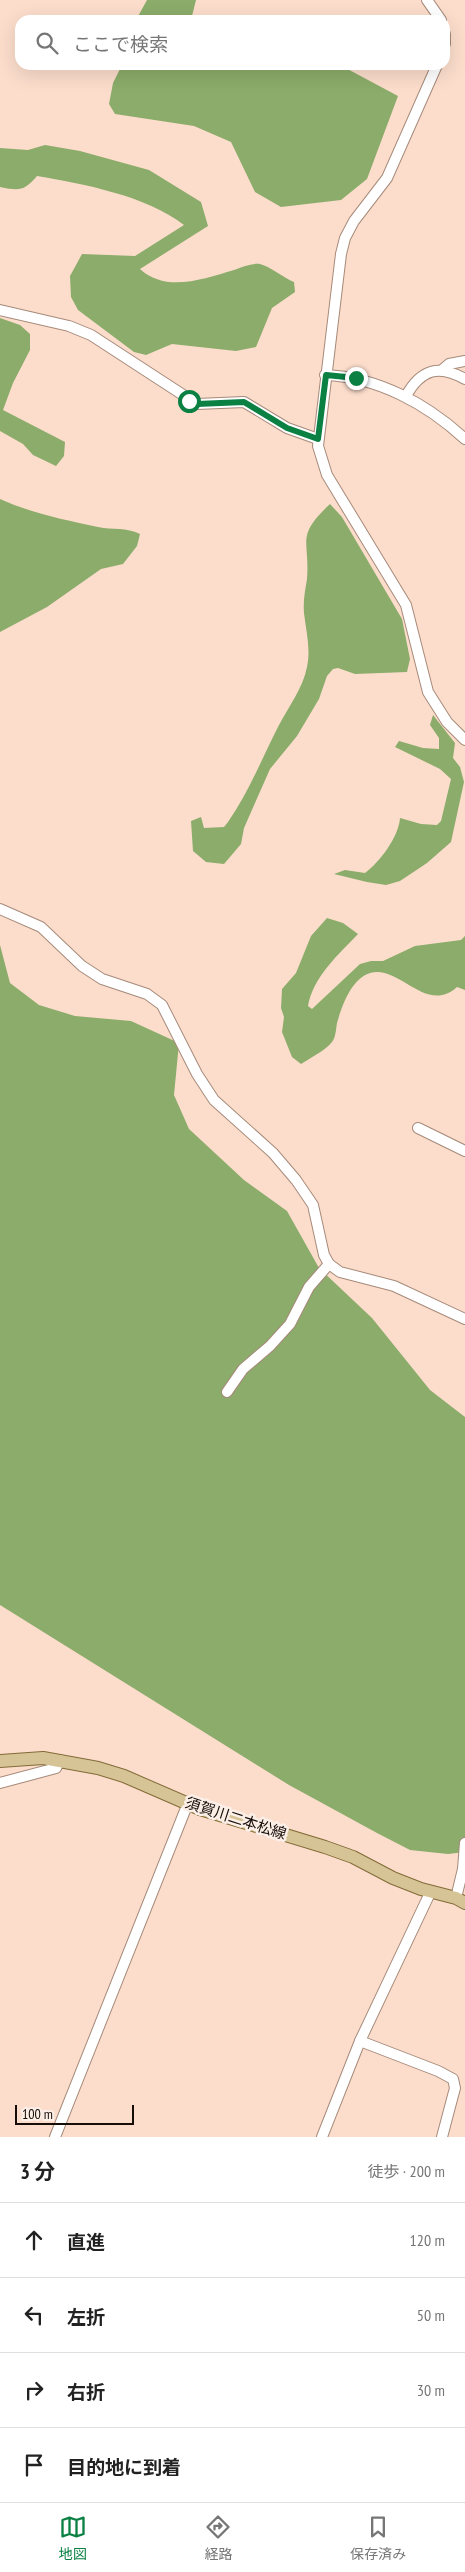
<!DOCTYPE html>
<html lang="ja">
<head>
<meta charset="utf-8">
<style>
	body { margin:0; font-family:"PT Sans Narrow","Noto Sans JP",sans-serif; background:#f2f2f2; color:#222 }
	.scale { position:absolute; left:15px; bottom:12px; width:119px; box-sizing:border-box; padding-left:5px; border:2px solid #170d08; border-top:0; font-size:14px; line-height:18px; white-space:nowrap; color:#170d08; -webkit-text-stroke:4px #fbefe8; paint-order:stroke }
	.stop { position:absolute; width:15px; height:15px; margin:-11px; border:4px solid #0b8043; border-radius:50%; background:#fff }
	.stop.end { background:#0b8043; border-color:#fff; box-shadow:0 1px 5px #0008 }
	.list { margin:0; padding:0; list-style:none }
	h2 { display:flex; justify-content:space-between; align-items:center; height:65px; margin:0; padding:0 20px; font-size:21px }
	h2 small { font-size:16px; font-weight:400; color:#767676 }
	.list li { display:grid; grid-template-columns:32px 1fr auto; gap:15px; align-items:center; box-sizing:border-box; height:75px; padding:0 20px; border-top:1px solid #e0e0e0 }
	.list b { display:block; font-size:19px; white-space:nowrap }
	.list em { font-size:16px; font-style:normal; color:#767676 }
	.icon { flex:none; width:28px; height:28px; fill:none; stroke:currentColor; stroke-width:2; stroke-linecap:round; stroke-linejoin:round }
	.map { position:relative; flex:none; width:465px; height:2137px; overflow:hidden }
	.search { position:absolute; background:#fff; box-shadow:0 5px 20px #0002; left:15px; right:15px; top:15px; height:55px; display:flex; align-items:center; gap:12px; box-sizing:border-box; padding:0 18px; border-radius:15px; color:#767676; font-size:19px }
	.sheet { height:365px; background:#fff }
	nav { display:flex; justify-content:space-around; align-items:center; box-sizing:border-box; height:70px; border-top:1px solid #e0e0e0; background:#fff; font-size:14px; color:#767676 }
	nav a { display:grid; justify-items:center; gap:2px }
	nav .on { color:#0b8043 }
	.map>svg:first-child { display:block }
</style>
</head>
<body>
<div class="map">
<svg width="465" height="2137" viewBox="0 0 465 2137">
	<rect width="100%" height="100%" fill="#fcddcc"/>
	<g fill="#8bac6a">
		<polygon points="147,0 196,0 192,16 206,20 136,20"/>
		<polygon points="122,65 340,65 398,96 367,179 341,200 281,207 255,192 231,142 194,126 115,114 109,104 113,83"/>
		<path d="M45,145L80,151L149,170L201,202L208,226L140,269C166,293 203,279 234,270C241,267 252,263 260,264C269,266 284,278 294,282L295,292L272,308L256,347L236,351L172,344L146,355L134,352L78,310L71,297L70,276L82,254L135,256L184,225C147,196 84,184 37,176C24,191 20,191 0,187V148L28,150Z"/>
		<polygon points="0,318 20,325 30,334 30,350 13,383 3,410 65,442 64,456 56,466 33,455 23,444 0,431"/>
		<path d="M0,499C31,513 65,520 98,527C113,530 126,527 140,534L137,546L123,564L101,569L47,607L0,632Z"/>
		<path d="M330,504L342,517L402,619L410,659L407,672L355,674L338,668L333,669L327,676L319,699L297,736L270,769L244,828L241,844L224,864L206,862L193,851L191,821L201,817L204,828L224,827L228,822C249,792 262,758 279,725C289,706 303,688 307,667C311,649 306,631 304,613C303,601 305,591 307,579C310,539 295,537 330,504Z"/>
		<path d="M433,715L455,743L453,758L460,767L464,782L451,842L427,863L400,881L386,885L367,882L334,874L345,870L365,873C380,862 399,836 400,818L421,824L437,825L441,821L451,779L440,769L395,747L399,741L423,748L439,749V738L430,725Z"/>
		<path d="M327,918L343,923L358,934C338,955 313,977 308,1006L312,1009L360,964L371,961H383L415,946L461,940L465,936V990L457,987C426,1015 399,964 370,973C351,979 342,1006 337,1023C336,1028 336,1037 332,1042C326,1050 310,1058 301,1064L292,1057L282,1032L284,1017L281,1008L282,989L296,973L311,936Z"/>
		<polygon points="0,945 10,983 39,1005 75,1016 131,1021 179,1043 174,1095 189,1129 244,1180 287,1211 319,1268 372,1318 430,1390 465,1417 465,1852 448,1854 410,1850 377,1833 289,1785 0,1605"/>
	</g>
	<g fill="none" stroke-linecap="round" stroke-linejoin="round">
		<g stroke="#a68a7a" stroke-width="12">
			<g id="minor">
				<polyline points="427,0 441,20"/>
				<polyline points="445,34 445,44"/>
				<polyline points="437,65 387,178 354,221 345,238 341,254 318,446 327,475 406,605 428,692 447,722 465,740"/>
				<polyline points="0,310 69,326 91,335 197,404 244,402 287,428 318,439"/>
				<polyline points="442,370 449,364 465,361"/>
				<path d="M325,375C378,377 427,404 465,439"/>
				<path d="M406,396C421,369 439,364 465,379"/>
				<polyline points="0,909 41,927 82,966 102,979 147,994 162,1005 197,1074 214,1100 273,1153 296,1180 313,1205 324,1255 329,1264 340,1272 394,1286 465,1319"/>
				<polyline points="418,1128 465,1151"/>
				<polyline points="227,1392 243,1369 270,1346 290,1324 309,1287 329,1264"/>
				<polyline points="0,1783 56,1768 60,1760"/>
				<polyline points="456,1898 463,1869 465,1843"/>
				<polyline points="360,2041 438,2071 453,2079 455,2088 442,2137"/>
				<polyline points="55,2137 188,1803"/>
				<polyline points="322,2137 360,2041 430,1893"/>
			</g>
		</g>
		<g stroke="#826b37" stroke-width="14">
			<polyline id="major" points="0,1761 43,1758 98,1768 124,1776 200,1809 325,1847 353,1857 393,1878 421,1889 456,1898 465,1903"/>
		</g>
		<use href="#minor" stroke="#fff" stroke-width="10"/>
		<use href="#major" stroke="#d6c497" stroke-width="12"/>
	</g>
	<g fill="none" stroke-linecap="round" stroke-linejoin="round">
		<polyline stroke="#0b8043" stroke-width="6" points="189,401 197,404 244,402 287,428 318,439 326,375 356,378"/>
	</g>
	<g text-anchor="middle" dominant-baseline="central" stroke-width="5" stroke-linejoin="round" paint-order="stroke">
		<g font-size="15" fill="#170d08" stroke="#fbefe8">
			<text transform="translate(236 1818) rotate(18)">須賀川二本松線</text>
		</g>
	</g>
</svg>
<div class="scale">100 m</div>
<div class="stop" style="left:189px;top:401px"></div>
<div class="stop end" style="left:356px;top:378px"></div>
<div class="search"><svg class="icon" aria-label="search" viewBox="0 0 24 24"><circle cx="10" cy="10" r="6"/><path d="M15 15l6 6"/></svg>ここで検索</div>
</div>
<section class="sheet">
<h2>3 分<small>徒歩 · 200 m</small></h2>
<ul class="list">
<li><svg class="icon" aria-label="ahead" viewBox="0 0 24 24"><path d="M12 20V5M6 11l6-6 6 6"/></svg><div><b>直進</b></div><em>120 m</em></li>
<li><svg class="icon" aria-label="left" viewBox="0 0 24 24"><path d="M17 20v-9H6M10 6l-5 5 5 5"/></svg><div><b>左折</b></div><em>50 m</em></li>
<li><svg class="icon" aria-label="right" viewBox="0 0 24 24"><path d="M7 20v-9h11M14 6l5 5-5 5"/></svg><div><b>右折</b></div><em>30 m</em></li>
<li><svg class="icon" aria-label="arrive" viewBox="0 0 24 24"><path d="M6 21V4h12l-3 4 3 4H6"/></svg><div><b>目的地に到着</b></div></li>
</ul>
</section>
<nav>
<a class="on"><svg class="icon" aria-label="map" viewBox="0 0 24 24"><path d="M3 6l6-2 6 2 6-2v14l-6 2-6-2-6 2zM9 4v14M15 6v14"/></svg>地図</a>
<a><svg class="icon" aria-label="directions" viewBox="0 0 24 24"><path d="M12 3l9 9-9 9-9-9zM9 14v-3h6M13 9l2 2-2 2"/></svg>経路</a>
<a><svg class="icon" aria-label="saved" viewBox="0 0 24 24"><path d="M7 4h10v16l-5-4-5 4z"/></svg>保存済み</a>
</nav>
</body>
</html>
